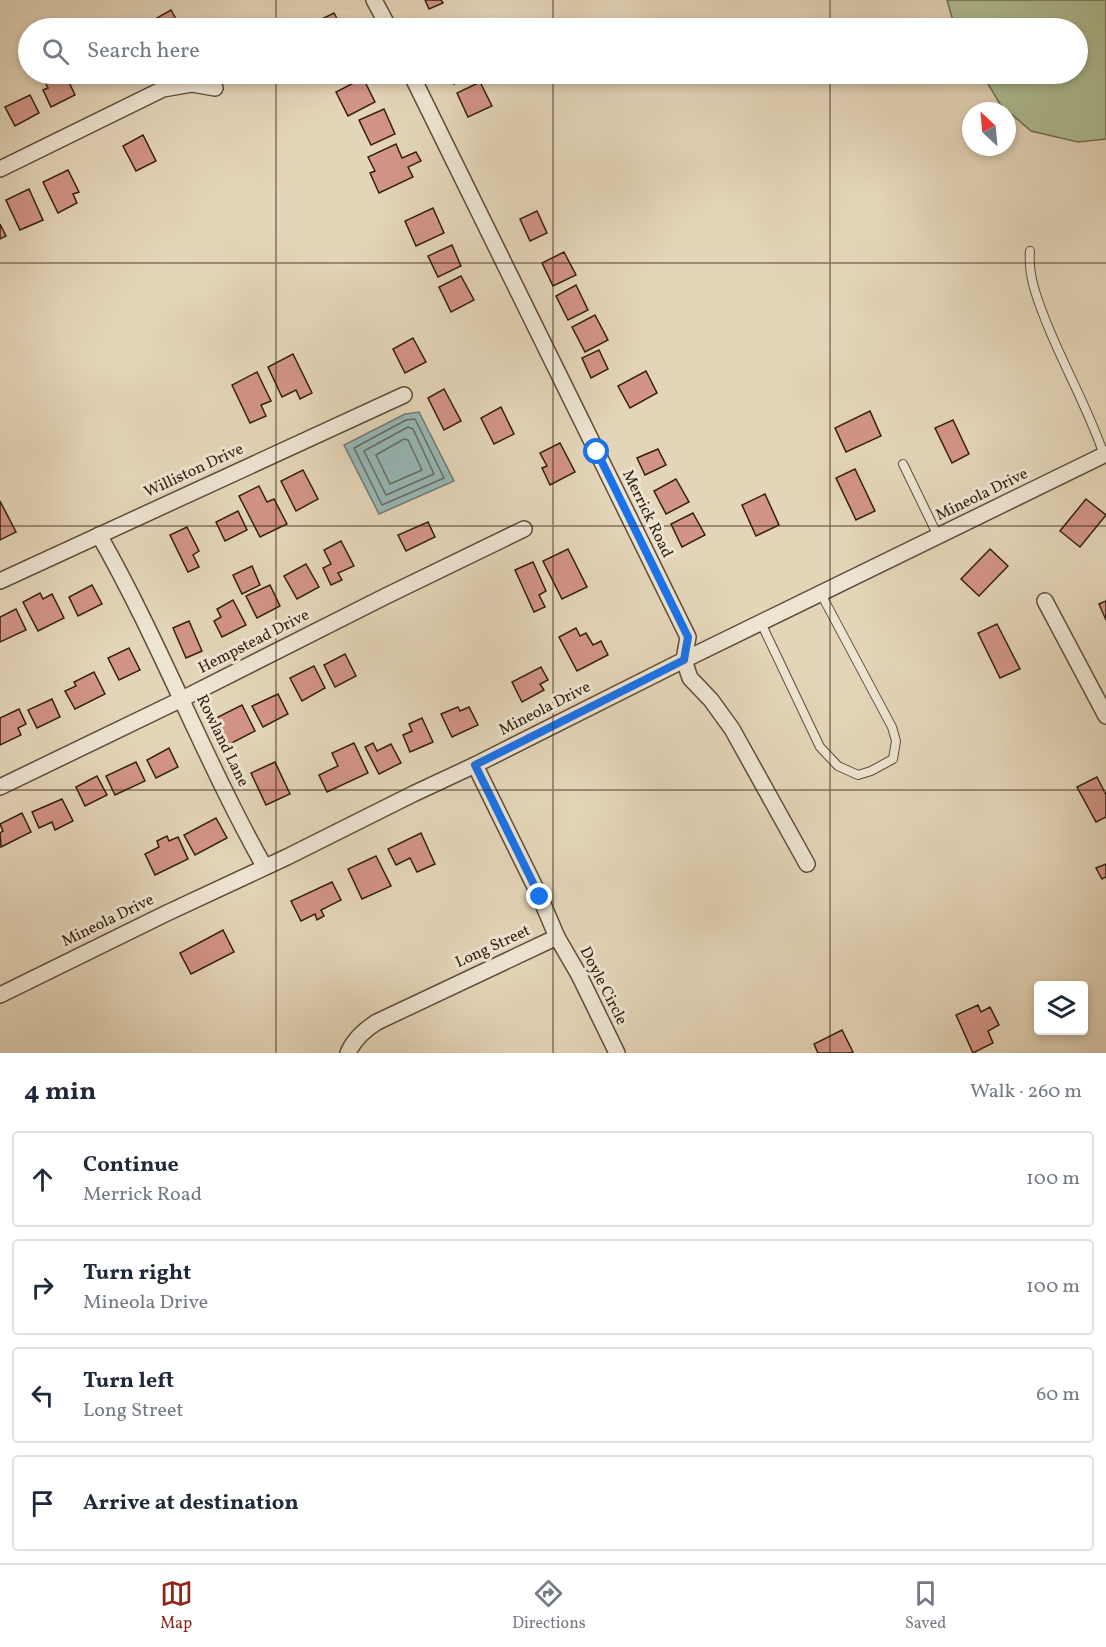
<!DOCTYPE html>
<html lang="en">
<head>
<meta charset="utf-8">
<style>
	body { margin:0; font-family:Vollkorn,serif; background:#f6f6f7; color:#1f2937 }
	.controls { position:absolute; right:18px; bottom:18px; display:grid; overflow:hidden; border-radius:6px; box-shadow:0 3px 9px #0003 }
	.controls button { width:54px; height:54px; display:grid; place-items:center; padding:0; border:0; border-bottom:2px solid #e0e1e3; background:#fff; color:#1f2937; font:30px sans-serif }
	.compass { position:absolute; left:962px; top:102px; width:54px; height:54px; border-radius:50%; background:#fff; box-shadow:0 3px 9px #0003; rotate:334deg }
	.stop { position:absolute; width:18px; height:18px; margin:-14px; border:4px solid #1a73e8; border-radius:50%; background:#fff }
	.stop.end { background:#1a73e8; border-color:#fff; box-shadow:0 2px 6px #0008 }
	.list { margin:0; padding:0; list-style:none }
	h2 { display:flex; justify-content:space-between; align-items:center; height:78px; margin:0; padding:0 24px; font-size:26px }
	h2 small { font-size:20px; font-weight:400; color:#747a83 }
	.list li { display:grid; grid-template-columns:39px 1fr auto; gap:18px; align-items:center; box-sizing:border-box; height:96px; margin:0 12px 12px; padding:0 12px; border:2px solid #e0e1e3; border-radius:6px }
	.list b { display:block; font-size:22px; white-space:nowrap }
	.list p { margin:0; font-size:20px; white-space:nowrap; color:#747a83 }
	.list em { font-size:20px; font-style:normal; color:#747a83 }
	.icon { flex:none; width:33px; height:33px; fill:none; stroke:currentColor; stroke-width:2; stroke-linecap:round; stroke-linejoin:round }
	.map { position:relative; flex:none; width:1106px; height:1053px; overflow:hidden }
	.search { position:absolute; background:#fff; box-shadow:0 3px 9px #0003; left:18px; right:18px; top:18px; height:66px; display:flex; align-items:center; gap:15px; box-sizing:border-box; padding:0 21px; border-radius:33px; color:#747a83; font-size:22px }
	.sheet { height:510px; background:#fff }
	nav { display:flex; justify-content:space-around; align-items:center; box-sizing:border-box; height:84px; border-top:2px solid #e0e1e3; background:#fff; font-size:16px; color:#747a83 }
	nav a { display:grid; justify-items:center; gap:3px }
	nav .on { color:#8f2418 }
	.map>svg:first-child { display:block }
</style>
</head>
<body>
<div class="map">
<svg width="1106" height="1053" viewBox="0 0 1106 1053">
	<rect width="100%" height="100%" fill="#e4d5b8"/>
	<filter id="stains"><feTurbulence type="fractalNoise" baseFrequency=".00333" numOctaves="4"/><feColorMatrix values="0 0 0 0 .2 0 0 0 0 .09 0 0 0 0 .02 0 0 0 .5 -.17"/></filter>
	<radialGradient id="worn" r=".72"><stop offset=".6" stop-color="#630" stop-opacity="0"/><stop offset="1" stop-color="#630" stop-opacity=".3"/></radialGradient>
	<polygon fill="#afbe93" stroke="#716f51" stroke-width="1.5" points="947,0 1106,0 1106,139 1078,142 1031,131 1000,104 982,74 1078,74 1078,28 955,28"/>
	<polygon fill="#97b7b6" stroke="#6f7b73" stroke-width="1.5" points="419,412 454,481 379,514 344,445 405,414"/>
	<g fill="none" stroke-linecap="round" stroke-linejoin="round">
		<g stroke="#656c62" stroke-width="1.5">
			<polygon points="415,419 444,478 382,505 354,448 406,420"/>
			<polygon points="408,427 413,429 434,474 386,495 364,451"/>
			<polygon points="404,439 408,440 422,470 390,484 376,455"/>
		</g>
	</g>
	<g fill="#d29486" stroke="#33200f" stroke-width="1.5">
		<polygon points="425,0 441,0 443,3 429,9"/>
		<polygon points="171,10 181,28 151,28 148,23"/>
		<polygon points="334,13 342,28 307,28 306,27"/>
		<polygon points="452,19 457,28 431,28"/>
		<polygon points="43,74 65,74 75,95 51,107 43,90 48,88 41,75"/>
		<polygon points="87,74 107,74 91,82"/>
		<polygon points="334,74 349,74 337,80"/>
		<polygon points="449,74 476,74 454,84"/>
		<polygon points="363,78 375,102 348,116 336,92"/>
		<polygon points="480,82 492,106 468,117 457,93"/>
		<polygon points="30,95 39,113 15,126 5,107"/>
		<polygon points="384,109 395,134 371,145 359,120"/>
		<polygon points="143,135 156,161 136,171 123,146"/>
		<polygon points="396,144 402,158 416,152 421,161 408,167 413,177 379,193 370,173 375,171 368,157"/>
		<polygon points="68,170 79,192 73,194 77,203 58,213 43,182"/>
		<polygon points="29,189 43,220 20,230 6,200"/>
		<polygon points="433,208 444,233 416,246 405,221"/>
		<polygon points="537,211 547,233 530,241 520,219"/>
		<polygon points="0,224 6,236 0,239"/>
		<polygon points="452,245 461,266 438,277 428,256"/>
		<polygon points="564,252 576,275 553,286 542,263"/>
		<polygon points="461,276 474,300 451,312 439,287"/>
		<polygon points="576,285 588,310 568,320 556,296"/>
		<polygon points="595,315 608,340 585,352 572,327"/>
		<polygon points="413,338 426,362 405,373 393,349"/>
		<polygon points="599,350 608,369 591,378 582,358"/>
		<polygon points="293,354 312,393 300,399 296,390 282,397 268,367"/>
		<polygon points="646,371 657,393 630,408 618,386"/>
		<polygon points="257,372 271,401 261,405 266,416 250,423 232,385"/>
		<polygon points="444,389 461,421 444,430 428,398"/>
		<polygon points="501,407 514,434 494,444 481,418"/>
		<polygon points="870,411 881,436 846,452 835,428"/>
		<polygon points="953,420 969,454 952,463 935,428"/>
		<polygon points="560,443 575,472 550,485 542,468 547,466 540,453"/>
		<polygon points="658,449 666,465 645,475 637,458"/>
		<polygon points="855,469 875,511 856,520 836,478"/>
		<polygon points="303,470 318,499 296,511 281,481"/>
		<polygon points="676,479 689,502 666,514 654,491"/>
		<polygon points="259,486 267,502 274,499 287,524 260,537 239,496"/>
		<polygon points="765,494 779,525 756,536 742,505"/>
		<polygon points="1086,499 1106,515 1080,547 1060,531"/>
		<polygon points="0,501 16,532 0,540"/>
		<polygon points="238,511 247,530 225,541 216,522"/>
		<polygon points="693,513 705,535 682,547 671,524"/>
		<polygon points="428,522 435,537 406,551 398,535"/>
		<polygon points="187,527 199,551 193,555 199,567 188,572 170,535"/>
		<polygon points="341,541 354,566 338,573 342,580 331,585 323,568 331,564 324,550"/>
		<polygon points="568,549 587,587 562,599 543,561"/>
		<polygon points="990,549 1008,566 979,596 961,579"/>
		<polygon points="533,562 546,591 539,595 545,607 534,612 515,570"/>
		<polygon points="306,564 319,587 297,599 284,576"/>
		<polygon points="252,566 260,585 242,594 233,575"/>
		<polygon points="92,585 102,604 78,616 69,597"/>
		<polygon points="270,585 280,606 257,618 246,596"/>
		<polygon points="40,593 43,599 52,594 64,618 38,631 23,602"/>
		<polygon points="233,600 246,625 222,637 214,621 221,617 217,609"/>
		<polygon points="1106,601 1106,620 1099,604"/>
		<polygon points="16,609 26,630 0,642 0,617"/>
		<polygon points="189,621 202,651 186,658 173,628"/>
		<polygon points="997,624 1020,669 1000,678 978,633"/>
		<polygon points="576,628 580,636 586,633 593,645 601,641 608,655 577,671 559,637"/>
		<polygon points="129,648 140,670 119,680 108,658"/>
		<polygon points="345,654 356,676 335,687 324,665"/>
		<polygon points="314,666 325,688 302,701 290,678"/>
		<polygon points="541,667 548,680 540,684 544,690 522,702 512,682"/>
		<polygon points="94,672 105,694 75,709 65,691 76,686 74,682"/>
		<polygon points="278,694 288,714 263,727 252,706"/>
		<polygon points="52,699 60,717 37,728 28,710"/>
		<polygon points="242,705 255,731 226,746 212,720"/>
		<polygon points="458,707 460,711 469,707 478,725 452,737 441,714"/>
		<polygon points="19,709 26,724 18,728 21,735 0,745 0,718"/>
		<polygon points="422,718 433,742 410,752 403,735 412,731 409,724"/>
		<polygon points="354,743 368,773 327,792 319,775 338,766 332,753"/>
		<polygon points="373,743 377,751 391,744 401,763 379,774 365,747"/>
		<polygon points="169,748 178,767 156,778 147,760"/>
		<polygon points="136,762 145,781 115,795 106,776"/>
		<polygon points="275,762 290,794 266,805 251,773"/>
		<polygon points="97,776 107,795 85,806 76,787"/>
		<polygon points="1097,777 1106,795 1106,817 1096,822 1077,787"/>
		<polygon points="62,799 73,821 55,830 52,822 39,828 32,812"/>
		<polygon points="22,813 31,832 1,847 0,833 3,831 0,824"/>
		<polygon points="216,818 227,838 195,855 184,835"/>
		<polygon points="421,833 435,864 417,872 410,858 396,865 388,849"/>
		<polygon points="167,836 169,841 178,837 188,859 155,875 145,854 159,847 157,841"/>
		<polygon points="376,856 391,886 362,899 348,869"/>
		<polygon points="1106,864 1106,877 1102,879 1096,868"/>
		<polygon points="332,882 341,900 321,910 324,916 317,920 315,914 301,921 291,901"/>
		<polygon points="223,930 234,952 191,974 180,953"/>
		<polygon points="978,1005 981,1012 990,1007 999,1025 988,1031 993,1043 973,1053 956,1015"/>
		<polygon points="842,1030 853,1052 850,1053 818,1053 814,1044"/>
	</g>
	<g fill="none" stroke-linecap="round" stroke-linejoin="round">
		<g stroke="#5f4d39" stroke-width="10">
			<g id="lane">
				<path d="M1030,251C1028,275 1036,296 1045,319C1063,365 1088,408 1104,455"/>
				<polyline points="903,464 938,536"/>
				<polyline points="761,623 820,747 838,766 858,775 871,771 893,759 896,741 892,727 821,594"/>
			</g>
		</g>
		<g stroke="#5f4d39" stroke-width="18">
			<g id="street">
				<polyline points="374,0 389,28"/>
				<polyline points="411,74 688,637 684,660 690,678 711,700 732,729 807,864"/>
				<polyline points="0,169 163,89 192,84 215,88"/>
				<path d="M99,535C160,642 204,759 264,866"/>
				<polyline points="0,581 404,395"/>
				<polyline points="1045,601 1106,716"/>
				<polyline points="475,765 540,897 557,937 579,975 617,1053"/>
				<polyline points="0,787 182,699 386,596 524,529"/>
				<polyline points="0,995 167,913 287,857 413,794 475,765 684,660 1106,454"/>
				<path d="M348,1053C354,1039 364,1030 377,1022L557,937"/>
			</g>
		</g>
		<use href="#lane" stroke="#ede4d1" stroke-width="8"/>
		<use href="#street" stroke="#ede4d1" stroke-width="15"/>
	</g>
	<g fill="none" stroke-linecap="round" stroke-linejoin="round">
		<polyline stroke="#1a73e8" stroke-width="8" points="540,897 475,765 684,660 688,637 597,452"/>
	</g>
	<path fill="none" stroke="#33200f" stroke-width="1.5" stroke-opacity="0.55" d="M276,0V28M553,0V28M830,0V28M276,74V1053M553,74V1053M830,74V1053M0,263H1106M0,526H1106M0,790H1106"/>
	<g text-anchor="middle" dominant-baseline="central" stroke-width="6" stroke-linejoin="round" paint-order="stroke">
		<g font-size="16" fill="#33200f" stroke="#ede4d1">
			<text transform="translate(194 471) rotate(-25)">Williston Drive</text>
			<text transform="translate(982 495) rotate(-26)">Mineola Drive</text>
			<text transform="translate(647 514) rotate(64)">Merrick Road</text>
			<text transform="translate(254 642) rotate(-27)">Hempstead Drive</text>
			<text transform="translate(545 709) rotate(-27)">Mineola Drive</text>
			<text transform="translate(222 741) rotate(64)">Rowland Lane</text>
			<text transform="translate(108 921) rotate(-26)">Mineola Drive</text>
			<text transform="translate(493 947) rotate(-25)">Long Street</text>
			<text transform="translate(603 986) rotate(63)">Doyle Circle</text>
		</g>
	</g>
	<rect width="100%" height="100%" filter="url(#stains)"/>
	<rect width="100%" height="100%" fill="url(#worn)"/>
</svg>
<div class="controls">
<button><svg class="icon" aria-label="layers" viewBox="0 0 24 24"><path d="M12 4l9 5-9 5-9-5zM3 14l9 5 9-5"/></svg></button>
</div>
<svg class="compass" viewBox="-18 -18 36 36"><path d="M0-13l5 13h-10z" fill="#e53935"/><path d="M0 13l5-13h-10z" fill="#747a83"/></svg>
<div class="stop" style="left:597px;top:452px"></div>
<div class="stop end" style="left:540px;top:897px"></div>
<div class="search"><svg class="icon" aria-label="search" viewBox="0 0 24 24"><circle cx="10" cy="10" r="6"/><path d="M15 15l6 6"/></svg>Search here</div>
</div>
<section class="sheet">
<h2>4 min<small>Walk · 260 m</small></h2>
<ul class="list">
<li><svg class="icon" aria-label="ahead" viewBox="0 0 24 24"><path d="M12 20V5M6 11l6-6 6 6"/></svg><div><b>Continue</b><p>Merrick Road</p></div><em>100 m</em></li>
<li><svg class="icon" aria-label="right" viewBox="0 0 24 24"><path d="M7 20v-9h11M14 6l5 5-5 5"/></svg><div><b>Turn right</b><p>Mineola Drive</p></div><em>100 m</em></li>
<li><svg class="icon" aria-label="left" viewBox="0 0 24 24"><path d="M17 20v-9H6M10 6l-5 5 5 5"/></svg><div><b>Turn left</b><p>Long Street</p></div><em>60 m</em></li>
<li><svg class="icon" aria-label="arrive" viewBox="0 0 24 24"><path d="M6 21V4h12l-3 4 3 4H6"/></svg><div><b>Arrive at destination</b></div></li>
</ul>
</section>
<nav>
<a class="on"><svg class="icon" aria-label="map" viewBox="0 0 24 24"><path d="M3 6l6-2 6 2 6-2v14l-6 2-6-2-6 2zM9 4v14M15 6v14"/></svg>Map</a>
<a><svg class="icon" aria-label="directions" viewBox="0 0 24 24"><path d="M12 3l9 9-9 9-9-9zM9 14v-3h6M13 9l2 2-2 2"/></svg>Directions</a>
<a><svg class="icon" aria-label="saved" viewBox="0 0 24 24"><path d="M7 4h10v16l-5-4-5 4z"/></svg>Saved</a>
</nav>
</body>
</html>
